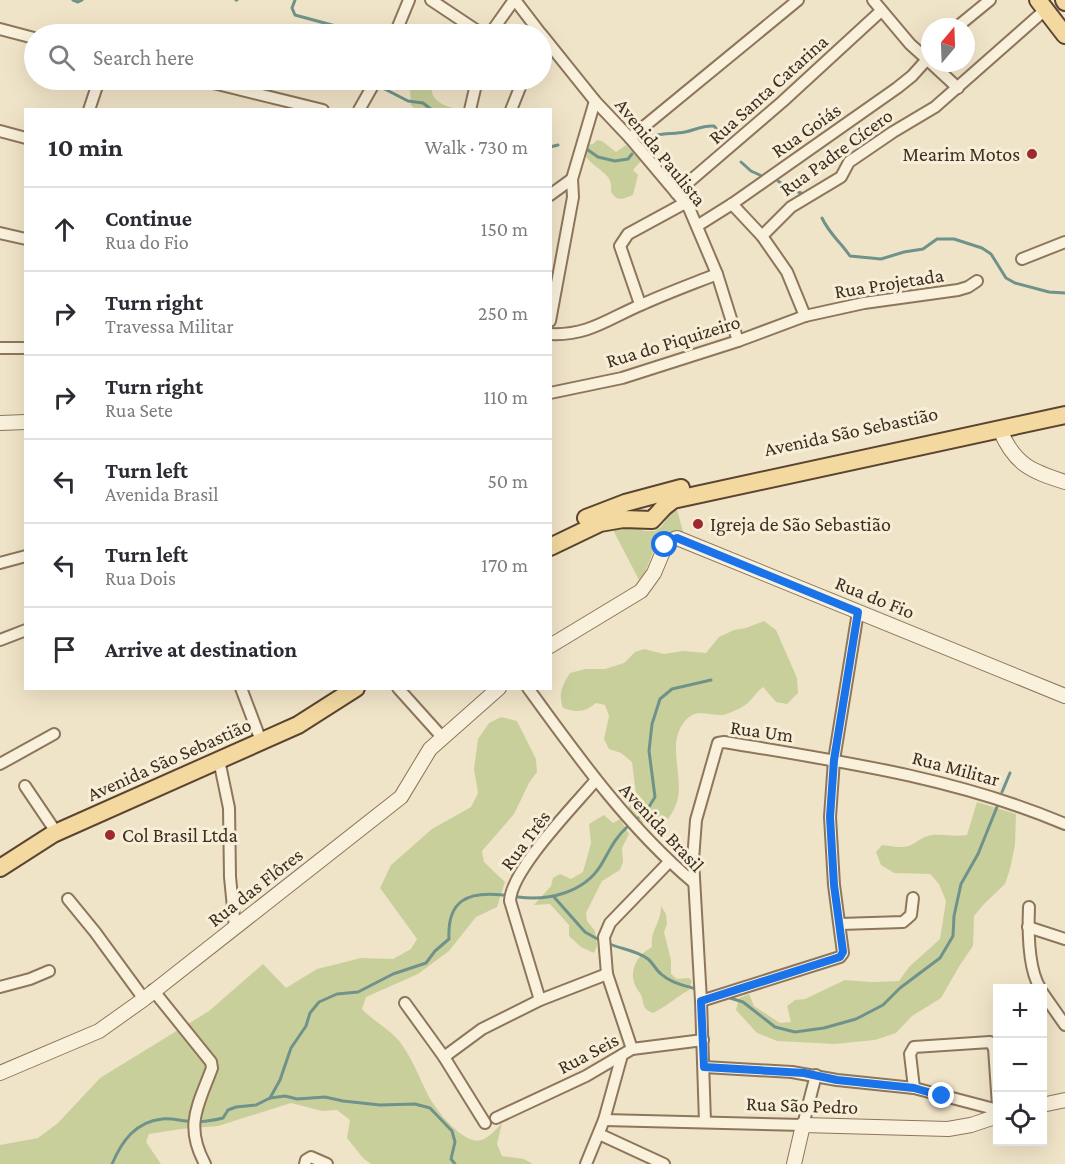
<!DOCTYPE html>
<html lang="en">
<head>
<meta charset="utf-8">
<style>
	body { margin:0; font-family:"Crimson Pro",serif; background:#f7f7f7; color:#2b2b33 }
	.controls { position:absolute; right:18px; bottom:18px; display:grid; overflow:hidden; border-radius:0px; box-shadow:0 6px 24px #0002 }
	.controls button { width:54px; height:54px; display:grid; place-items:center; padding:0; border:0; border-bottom:2px solid #e1e1e2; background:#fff; color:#2b2b33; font:30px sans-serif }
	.compass { position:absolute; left:921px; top:18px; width:54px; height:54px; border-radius:50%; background:#fff; box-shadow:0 6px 24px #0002; rotate:19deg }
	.stop { position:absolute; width:18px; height:18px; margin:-14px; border:4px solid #1a73e8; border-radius:50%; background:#fff }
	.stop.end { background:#1a73e8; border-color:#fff; box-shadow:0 2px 6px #0008 }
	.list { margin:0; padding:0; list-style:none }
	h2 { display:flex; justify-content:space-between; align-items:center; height:78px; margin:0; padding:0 24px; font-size:26px }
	h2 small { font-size:20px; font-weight:400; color:#7c7c81 }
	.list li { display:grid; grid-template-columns:39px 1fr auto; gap:18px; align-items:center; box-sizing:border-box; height:84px; padding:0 24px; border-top:2px solid #e1e1e2 }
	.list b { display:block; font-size:22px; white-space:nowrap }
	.list p { margin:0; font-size:20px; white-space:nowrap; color:#7c7c81 }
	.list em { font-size:20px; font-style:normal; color:#7c7c81 }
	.icon { flex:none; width:33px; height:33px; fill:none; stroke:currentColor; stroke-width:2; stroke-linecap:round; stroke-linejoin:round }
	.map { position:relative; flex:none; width:1065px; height:1164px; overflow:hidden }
	.search { position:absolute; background:#fff; box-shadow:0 6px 24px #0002; left:24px; top:24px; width:528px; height:66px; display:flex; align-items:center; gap:15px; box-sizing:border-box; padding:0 21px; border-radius:33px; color:#7c7c81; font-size:22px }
	.panel { position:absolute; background:#fff; box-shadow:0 6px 24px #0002; left:24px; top:108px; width:528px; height:582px; border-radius:0px }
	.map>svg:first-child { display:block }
</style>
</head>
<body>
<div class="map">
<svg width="1065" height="1164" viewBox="0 0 1065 1164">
	<rect width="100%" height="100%" fill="#f0e4c8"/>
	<g fill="#c9cf9b">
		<path d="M400,80H433C427,98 440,105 456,109H415L411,105L410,88Z"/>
		<path d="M597,140L602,141L616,152L626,145L641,161L633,170L638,175L633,195L622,199L616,198L611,192C614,173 597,171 586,157L587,145L593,144Z"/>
		<path d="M676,506L684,535L670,532C651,540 652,567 639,580L611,526L627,525L645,531H655L661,527Z"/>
		<path d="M764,621L776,630L797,678L798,693L787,704L776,702L763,687C752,696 750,705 736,710C732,712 727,714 723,715C712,716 697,709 688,718C665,739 683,772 678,798C676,807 671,815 666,822L641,823L628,809L636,794L632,762L621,753L609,749L604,739L609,716L605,705L596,703C585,712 577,713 563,708C558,694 562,686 570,673L585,669H605L624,663L635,652L644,649L664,654L683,651L706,653L719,637L734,630L746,628Z"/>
		<path d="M501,717L517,721L536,759L537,772L529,783L514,814L482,851L484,862L505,882L497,907L476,917L449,951L418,974L366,997L362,1009C372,1020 392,1031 400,1042C412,1058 419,1077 428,1095C435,1109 464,1146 481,1140C489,1138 496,1129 502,1123L497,1144L502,1156L524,1159L533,1164H371L363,1158L347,1138L350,1120L337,1110L322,1111L291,1103L218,1126L181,1129L149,1134L146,1142L161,1164H0V1145L38,1138L58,1123L100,1078L209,1011L263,964L286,988L317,969L361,958L393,959L411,949L417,939L380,888L391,865L432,829L471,807L478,793L474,769L478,739L489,723Z"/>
		<path d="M977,802L1016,814L1015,845L1010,869L1005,884L984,904L974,916L973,946L960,965L941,998L912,1016L896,1033L875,1040L835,1044L777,1041L757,1033L736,1010L739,998L749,994L754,1006L780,1023L791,1022L787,1006L795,1000L805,999L845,980L872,982L899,981L909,967L940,939L946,901L939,884L930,874L894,873L881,865L876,852L882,845C891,846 903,849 911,845C919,841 923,836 933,835C945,834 955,837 967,835Z"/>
		<polygon points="604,815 613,823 620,819 629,834 622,848 623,862 620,870 602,881 586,913 587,921 595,931 597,946 594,953 581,947 569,936 569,925 550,904 534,905 551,886 553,878 560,874 571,879 583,872 591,843 589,824"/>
		<path d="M661,906L666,914L667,924L664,932L671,960V974L677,979L689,978L692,981L689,990C676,997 666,1007 653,1013C641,1008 645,1005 641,995C639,991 635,987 634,982C630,967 639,954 652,947C650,930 661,924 661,906Z"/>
	</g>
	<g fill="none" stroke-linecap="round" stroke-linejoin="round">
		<g stroke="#6f938a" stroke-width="3">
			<polyline points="73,0 78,2 82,0"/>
			<polyline points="236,0 237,0"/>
			<polyline points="295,0 292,8 295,15 343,28 345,34"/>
			<polyline points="377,85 408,101 423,103 432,110"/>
			<path d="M643,142C654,131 671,135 685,132C696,130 702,125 714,126L719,132"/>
			<polyline points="550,147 558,145"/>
			<polyline points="588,150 598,157 615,161 628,159 632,154"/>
			<polyline points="741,162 751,171 762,176"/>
			<polyline points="778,181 788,188 801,193"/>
			<path d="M822,218C830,235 840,241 850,256L881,259L904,252L923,249L937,239H954L982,248L991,254L1006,278L1015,283L1049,292L1065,293"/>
			<polyline points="1002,792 1010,773"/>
			<polyline points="639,817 647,810 655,797 649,751 652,724 660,699 672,689 711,680"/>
			<path d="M518,897C548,901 584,893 601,865C610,850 614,839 627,827"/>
			<polyline points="554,897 585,932 601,941"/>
			<path d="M607,943C620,949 636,950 648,959C653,963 656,970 661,974C671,983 683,985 696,989"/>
			<polyline points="730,998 743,1002 775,1027 795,1032 824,1028 856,1019 883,1005 900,988 940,958 953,936 954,916 961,884 978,854 997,807"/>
			<path d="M270,1098L280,1080L291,1048L306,1026L310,1013L319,1002L337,994L358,992L393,974L426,963L435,951L449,939C447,900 468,891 503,895"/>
			<path d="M112,1164C122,1141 135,1122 162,1119C169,1118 178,1120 186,1121C199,1123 211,1121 223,1118L228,1110L236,1107L256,1105L270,1098L285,1096L297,1099L325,1097L343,1101L380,1105L415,1104L430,1108L452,1131L455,1142L451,1159L455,1164"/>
		</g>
		<g stroke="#8d765c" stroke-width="14">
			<g id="minor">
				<polyline points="431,0 482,34"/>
				<polyline points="515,0 541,34"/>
				<polyline points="873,0 910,44 930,62"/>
				<polyline points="957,27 990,0"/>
				<polyline points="0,29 34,38"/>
				<polyline points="395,34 409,0"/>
				<polyline points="490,34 514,0"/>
				<polyline points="542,35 595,101 630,138 689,208 717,274 738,341"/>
				<polyline points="931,63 958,88"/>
				<polyline points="201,80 323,110"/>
				<polyline points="89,110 99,80"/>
				<polyline points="359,110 376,80"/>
				<polyline points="470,110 477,80"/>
				<polyline points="511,110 523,80"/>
				<polyline points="0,131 26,138"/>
				<polyline points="630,138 798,0"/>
				<polyline points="676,193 782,102 881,11"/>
				<polyline points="550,195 572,179"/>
				<polyline points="732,204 762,236 787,272 805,316"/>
				<polyline points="697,226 732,204 897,88 912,76 930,56"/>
				<polyline points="0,233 26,239"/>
				<polyline points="762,236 791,207 841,177 849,162 893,132 935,107 1045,10"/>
				<polyline points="1022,259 1065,242"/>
				<polyline points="640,304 620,246 628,234 685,203"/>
				<polyline points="550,321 573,197 572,179 595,101"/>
				<path d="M550,334C589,336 609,318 643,304C667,293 692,284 717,274"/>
				<polyline points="0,348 23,348"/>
				<polyline points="550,393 622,378 738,341 805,316 864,303 958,290 968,287 977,281"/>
				<polyline points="0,563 26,556"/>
				<polyline points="0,640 26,630"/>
				<polyline points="241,688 258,733"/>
				<polyline points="398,688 442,737"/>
				<path d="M528,688C578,757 628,827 693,882"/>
				<polyline points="219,760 229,808 230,877 235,928"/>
				<polyline points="0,764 54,734"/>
				<polyline points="25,786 52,826"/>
				<polyline points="68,899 95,932 144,999"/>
				<path d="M1029,907C1028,931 1028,968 1040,988"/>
				<polyline points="840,924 903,922 911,915 913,898"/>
				<polyline points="1028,927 1065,939"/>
				<polyline points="0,987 30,979 49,971"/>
				<path d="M153,990L211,1062L212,1068C198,1106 184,1125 205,1164"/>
				<polyline points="1042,992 1065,1025"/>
				<path d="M540,1000L510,901C511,870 574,806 595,781"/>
				<polyline points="701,1001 840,957 843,953 834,885 830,817 834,760 858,612"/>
				<polyline points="405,1003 444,1057 485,1123"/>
				<polyline points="632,1049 607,974 604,937 610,923 669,862"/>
				<polyline points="444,1057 482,1029 540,1000 607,974"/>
				<polyline points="704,1067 792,1072 837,1080 914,1088 998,1110"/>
				<polyline points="914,1088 910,1054 914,1047 990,1042 994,1048 998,1106"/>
				<polyline points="496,1118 586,1076 632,1049 703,1040"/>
				<polyline points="604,1120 803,1125 816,1075"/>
				<path d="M705,1122L701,1001L693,860L696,820L718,743L724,742C839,761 957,778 1065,824"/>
				<polyline points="599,1134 664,1164"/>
				<polyline points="305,1164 306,1160 311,1157 327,1164"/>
				<polyline points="586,1164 604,1120 622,1055"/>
			</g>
		</g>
		<g stroke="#8d765c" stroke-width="16">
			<g id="tertiary">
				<polyline points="0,423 26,422"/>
				<path d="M1000,430C1015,465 1031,471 1065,482"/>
				<polyline points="550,646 641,591 654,573 667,542 677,538 1065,696"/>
				<polyline points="0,1073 99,1031 144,999 401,797 430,749 499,688"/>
				<polyline points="1042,1105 1065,1100"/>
				<polyline points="794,1164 803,1125 948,1129 971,1125 998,1116"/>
			</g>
		</g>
		<g stroke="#5b4430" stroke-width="20">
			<g id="primary">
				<polyline points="1038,0 1065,35"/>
				<polyline points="1064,0 1065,2"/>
				<polyline points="586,518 625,503 681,488"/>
				<polyline points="550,547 600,523 623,519 652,520 664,507 673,500 1065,415"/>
				<polyline points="0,868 53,834 298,725 356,688"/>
			</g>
		</g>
		<use href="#minor" stroke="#faf1dc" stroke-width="10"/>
		<use href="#tertiary" stroke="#faf1dc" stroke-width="14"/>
		<use href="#primary" stroke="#f3d9a0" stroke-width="16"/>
	</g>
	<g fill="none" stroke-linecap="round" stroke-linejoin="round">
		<polyline stroke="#1a73e8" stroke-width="8" points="665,545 670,540 677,538 858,612 834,760 830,817 834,885 843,952 840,957 701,1001 704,1067 804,1073 837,1080 914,1088 942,1096"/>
	</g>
	<g fill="#9e2a2b" stroke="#f7eed8" stroke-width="2">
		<circle cx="1032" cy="154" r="6"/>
		<circle cx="698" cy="524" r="6"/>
		<circle cx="110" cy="835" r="6"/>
	</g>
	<g text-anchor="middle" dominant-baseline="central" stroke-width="6" stroke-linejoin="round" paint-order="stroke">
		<g font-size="20" fill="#3d2e20" stroke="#f7eed8">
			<text transform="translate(768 89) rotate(-42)">Rua Santa Catarina</text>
			<text transform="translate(806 130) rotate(-35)">Rua Goiás</text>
			<text transform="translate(661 152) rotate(51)">Avenida Paulista</text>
			<text transform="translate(836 152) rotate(-36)">Rua Padre Cícero</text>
			<text transform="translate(889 283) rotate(-9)">Rua Projetada</text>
			<text transform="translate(673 341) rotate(-17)">Rua do Piquizeiro</text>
			<text transform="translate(851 431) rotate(-12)">Avenida São Sebastião</text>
			<text transform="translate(875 597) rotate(22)">Rua do Fio</text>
			<text transform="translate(762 731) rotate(8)">Rua Um</text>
			<text transform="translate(169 759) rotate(-24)">Avenida São Sebastião</text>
			<text transform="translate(956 768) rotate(15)">Rua Militar</text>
			<text transform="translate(662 827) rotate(47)">Avenida Brasil</text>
			<text transform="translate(525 840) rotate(-53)">Rua Três</text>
			<text transform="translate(255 887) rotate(-38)">Rua das Flôres</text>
			<text transform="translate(588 1053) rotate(-28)">Rua Seis</text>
			<text transform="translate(802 1105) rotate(2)">Rua São Pedro</text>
		</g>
		<g font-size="20" fill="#3d2e20" stroke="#f7eed8" text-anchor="start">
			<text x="1020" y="154" text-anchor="end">Mearim Motos</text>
			<text x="710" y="524">Igreja de São Sebastião</text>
			<text x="122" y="835">Col Brasil Ltda</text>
		</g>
	</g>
</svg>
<div class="controls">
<button>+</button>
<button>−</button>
<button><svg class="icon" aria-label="locate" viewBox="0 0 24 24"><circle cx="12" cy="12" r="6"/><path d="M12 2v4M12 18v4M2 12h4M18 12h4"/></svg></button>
</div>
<svg class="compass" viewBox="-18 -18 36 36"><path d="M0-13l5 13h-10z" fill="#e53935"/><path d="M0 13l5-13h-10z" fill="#7c7c81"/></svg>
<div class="stop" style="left:665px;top:545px"></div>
<div class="stop end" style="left:942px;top:1096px"></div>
<div class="search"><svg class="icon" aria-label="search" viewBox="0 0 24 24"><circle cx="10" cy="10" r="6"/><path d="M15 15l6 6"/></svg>Search here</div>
<section class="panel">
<h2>10 min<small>Walk · 730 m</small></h2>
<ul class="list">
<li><svg class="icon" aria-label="ahead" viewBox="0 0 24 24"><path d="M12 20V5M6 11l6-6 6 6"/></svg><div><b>Continue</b><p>Rua do Fio</p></div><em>150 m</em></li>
<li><svg class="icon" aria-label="right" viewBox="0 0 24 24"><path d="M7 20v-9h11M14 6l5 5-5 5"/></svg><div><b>Turn right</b><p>Travessa Militar</p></div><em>250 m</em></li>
<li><svg class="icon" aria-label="right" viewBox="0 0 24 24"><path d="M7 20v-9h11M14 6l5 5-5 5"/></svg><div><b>Turn right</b><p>Rua Sete</p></div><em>110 m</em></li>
<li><svg class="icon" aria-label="left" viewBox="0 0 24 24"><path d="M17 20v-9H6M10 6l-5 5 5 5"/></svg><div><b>Turn left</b><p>Avenida Brasil</p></div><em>50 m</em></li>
<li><svg class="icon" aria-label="left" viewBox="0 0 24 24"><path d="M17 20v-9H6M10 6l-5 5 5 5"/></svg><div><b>Turn left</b><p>Rua Dois</p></div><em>170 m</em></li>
<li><svg class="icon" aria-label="arrive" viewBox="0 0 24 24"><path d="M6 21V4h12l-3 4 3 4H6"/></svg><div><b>Arrive at destination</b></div></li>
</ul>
</section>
</div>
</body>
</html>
